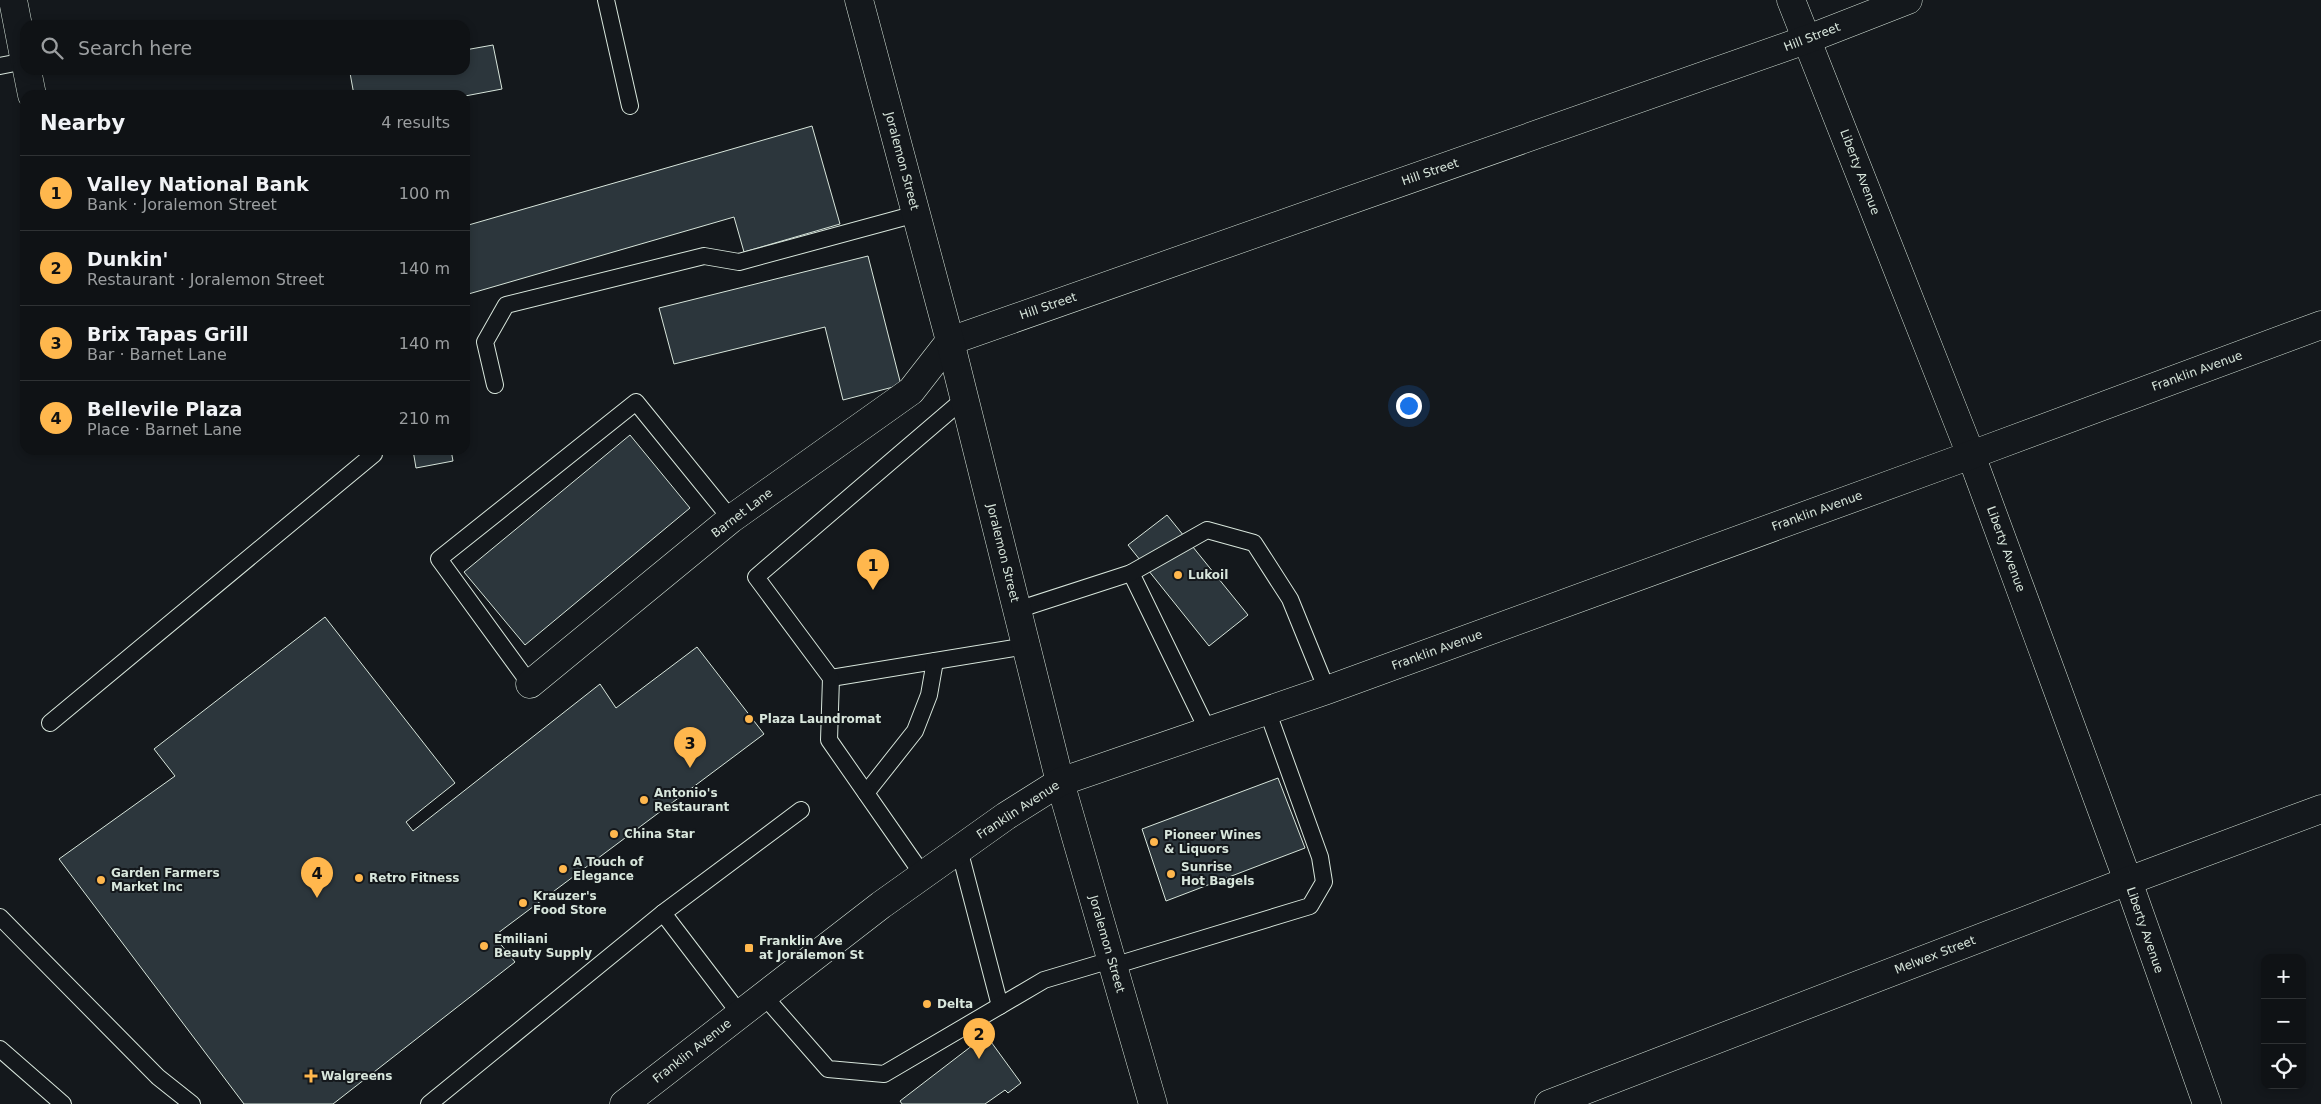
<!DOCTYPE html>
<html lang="en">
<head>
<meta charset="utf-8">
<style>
	body { margin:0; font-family:"DejaVu Sans",sans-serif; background:#1d2022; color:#f1f3f6 }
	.controls { position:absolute; right:15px; bottom:15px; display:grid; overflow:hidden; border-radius:10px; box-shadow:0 2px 8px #0003 }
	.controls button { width:45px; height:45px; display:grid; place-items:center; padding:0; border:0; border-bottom:1px solid #2f3234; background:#0f1215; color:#f1f3f6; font:25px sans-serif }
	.you { position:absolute; left:1408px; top:405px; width:18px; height:18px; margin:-12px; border:4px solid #fff; border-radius:50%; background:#1a73e8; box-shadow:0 0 0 8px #1a73e833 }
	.badge { display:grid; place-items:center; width:32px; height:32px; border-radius:50%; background:#ffb74d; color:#111; font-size:16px; font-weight:700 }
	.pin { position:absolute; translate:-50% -41px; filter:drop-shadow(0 1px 2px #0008) }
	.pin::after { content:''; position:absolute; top:26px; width:18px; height:15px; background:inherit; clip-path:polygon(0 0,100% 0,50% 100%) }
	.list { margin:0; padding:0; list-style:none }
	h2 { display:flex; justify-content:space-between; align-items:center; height:65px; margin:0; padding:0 20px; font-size:21px }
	h2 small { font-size:16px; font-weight:400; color:#9b9ea0 }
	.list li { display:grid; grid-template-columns:32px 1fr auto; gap:15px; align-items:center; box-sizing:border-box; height:75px; padding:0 20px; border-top:1px solid #2f3234 }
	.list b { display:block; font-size:19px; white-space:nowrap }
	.list p { margin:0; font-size:16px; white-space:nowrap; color:#9b9ea0 }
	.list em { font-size:16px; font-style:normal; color:#9b9ea0 }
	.icon { flex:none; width:28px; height:28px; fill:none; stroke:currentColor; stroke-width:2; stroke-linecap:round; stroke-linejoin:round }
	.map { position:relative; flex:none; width:2321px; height:1104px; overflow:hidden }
	.search { position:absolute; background:#0f1215; box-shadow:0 2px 8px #0003; left:20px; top:20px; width:450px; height:55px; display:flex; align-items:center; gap:12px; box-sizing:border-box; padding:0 18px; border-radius:15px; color:#9b9ea0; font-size:19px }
	.panel { position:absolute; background:#0f1215; box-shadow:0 2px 8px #0003; left:20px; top:90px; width:450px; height:365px; border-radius:15px }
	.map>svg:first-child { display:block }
</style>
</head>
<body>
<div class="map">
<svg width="2321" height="1104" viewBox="0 0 2321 1104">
	<rect width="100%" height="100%" fill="#14181c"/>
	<g fill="#2c363c" stroke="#d8e6dc">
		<polygon points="493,45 502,89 465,96 354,95 350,73 363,70 465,70 465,50"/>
		<polygon points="812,126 840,224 744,252 734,217 465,295 465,226"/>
		<polygon points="868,256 901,385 843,400 825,327 674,364 659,308"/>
		<polygon points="630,435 690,508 525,645 464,572"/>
		<polygon points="413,450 451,450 453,461 416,468"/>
		<polygon points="1167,515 1248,615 1209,646 1128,545"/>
		<polygon points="325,617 455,783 406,822 413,831 600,684 616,708 697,647 764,734 494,936 515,962 333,1104 244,1104 59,859 175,776 154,749"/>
		<polygon points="1278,778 1305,848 1166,901 1142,829"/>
		<polygon points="986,1035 1021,1083 1008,1093 1005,1090 985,1104 902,1104 900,1101"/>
	</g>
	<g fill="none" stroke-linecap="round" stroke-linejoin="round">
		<g stroke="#d8e6dc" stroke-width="18">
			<g id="service">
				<polyline points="606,0 630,106"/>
				<polyline points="0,66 25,61"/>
				<polyline points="495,385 485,342 506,305 704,256 739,262 916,214"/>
				<polyline points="1131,573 1208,731"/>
				<polyline points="1017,610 1131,573 1207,530 1254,543 1290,599 1327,690"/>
				<polyline points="831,678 1026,646"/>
				<polyline points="530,684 439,559 636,402 731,519"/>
				<polyline points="50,723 374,454 373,450"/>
				<polyline points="866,793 915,731 929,695 935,661"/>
				<polyline points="959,849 1000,1006"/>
				<polyline points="923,875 829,740 831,678 756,577 965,398"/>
				<polyline points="663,913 801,810"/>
				<polyline points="0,917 158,1077 192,1104"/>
				<polyline points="1113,966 1310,906 1324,882 1320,857 1267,710"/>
				<polyline points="764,996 828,1069 884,1074 1044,980 1111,960"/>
				<polyline points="0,1049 63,1104"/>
				<polyline points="429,1104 663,913 740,1014"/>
			</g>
		</g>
		<g stroke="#d8e6dc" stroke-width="29">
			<g id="minor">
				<polyline points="13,0 25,62"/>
				<polyline points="1791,0 1971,455 2128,881 2207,1104"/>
				<polyline points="27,70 32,95"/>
				<polyline points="530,684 731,519 911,391 950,341 1808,39 1908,0"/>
				<polyline points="1549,1104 2128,881 2321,809"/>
			</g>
		</g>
		<g stroke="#d8e6dc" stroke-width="29">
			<polyline id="tertiary" points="859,0 950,341 1060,782 1153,1104"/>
		</g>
		<g stroke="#d8e6dc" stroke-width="29">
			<polyline id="secondary" points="624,1104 881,905 1006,816 1060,782 1327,690 1971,455 2321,325"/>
		</g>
		<use href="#service" stroke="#14181c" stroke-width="16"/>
		<use href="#minor" stroke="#14181c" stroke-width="28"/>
		<use href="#tertiary" stroke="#14181c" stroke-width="28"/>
		<use href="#secondary" stroke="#14181c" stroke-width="28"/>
	</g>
	<g fill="#ffb74d" stroke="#14181c" stroke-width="2">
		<circle cx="1178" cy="575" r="5"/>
		<circle cx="749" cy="719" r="5"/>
		<circle cx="644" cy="800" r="5"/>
		<circle cx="614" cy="834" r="5"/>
		<circle cx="1154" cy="842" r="5"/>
		<circle cx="563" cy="869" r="5"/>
		<circle cx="1171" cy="874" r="5"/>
		<circle cx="359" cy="878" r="5"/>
		<circle cx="101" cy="880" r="5"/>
		<circle cx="523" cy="903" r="5"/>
		<circle cx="484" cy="946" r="5"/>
		<rect x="744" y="943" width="10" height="10" rx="2.5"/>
		<circle cx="927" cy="1004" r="5"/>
		<path d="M308.5 1068.5h5v5h5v5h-5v5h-5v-5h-5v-5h5z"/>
	</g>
	<g text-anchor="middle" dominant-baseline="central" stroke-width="4" stroke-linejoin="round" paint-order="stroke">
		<g font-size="12" fill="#d8e6dc" stroke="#14181c">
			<text transform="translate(1812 37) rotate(-21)">Hill Street</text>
			<text transform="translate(902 161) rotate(75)">Joralemon Street</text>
			<text transform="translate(1430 172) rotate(-19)">Hill Street</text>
			<text transform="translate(1860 172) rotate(69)">Liberty Avenue</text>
			<text transform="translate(1048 306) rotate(-19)">Hill Street</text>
			<text transform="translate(2197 371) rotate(-20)">Franklin Avenue</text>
			<text transform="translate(1817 511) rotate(-20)">Franklin Avenue</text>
			<text transform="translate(742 513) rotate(-37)">Barnet Lane</text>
			<text transform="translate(2006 549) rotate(70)">Liberty Avenue</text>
			<text transform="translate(1003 553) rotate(76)">Joralemon Street</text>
			<text transform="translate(1437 650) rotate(-20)">Franklin Avenue</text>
			<text transform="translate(1018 810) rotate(-33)">Franklin Avenue</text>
			<text transform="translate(2145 930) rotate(71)">Liberty Avenue</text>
			<text transform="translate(1107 944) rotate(74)">Joralemon Street</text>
			<text transform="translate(1935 955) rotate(-21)">Melwex Street</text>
			<text transform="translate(692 1051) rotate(-38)">Franklin Avenue</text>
		</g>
		<g font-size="12" font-weight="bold" fill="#d8e6dc" stroke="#14181c" text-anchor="start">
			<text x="1188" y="575">Lukoil</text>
			<text x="759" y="719">Plaza Laundromat</text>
			<text x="654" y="793">Antonio's<tspan x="654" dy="14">Restaurant</tspan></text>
			<text x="624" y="834">China Star</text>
			<text x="1164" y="835">Pioneer Wines<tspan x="1164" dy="14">&amp; Liquors</tspan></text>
			<text x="573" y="862">A Touch of<tspan x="573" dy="14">Elegance</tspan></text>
			<text x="1181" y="867">Sunrise<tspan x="1181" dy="14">Hot Bagels</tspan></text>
			<text x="111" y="873">Garden Farmers<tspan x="111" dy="14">Market Inc</tspan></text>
			<text x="369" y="878">Retro Fitness</text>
			<text x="533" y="896">Krauzer's<tspan x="533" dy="14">Food Store</tspan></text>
			<text x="494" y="939">Emiliani<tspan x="494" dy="14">Beauty Supply</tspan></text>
			<text x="759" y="941">Franklin Ave<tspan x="759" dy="14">at Joralemon St</tspan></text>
			<text x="937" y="1004">Delta</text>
			<text x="321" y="1076">Walgreens</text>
		</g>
	</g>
</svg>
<div class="controls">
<button>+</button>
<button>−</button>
<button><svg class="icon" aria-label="locate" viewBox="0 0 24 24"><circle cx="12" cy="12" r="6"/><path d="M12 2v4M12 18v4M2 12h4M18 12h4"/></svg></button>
</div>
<div class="you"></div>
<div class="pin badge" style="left:873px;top:590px">1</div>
<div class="pin badge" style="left:979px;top:1059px">2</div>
<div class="pin badge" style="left:690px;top:768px">3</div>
<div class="pin badge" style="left:317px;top:898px">4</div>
<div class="search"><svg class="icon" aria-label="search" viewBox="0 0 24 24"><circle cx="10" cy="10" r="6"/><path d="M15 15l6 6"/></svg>Search here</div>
<section class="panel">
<h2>Nearby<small>4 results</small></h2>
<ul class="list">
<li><span class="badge">1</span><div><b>Valley National Bank</b><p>Bank · Joralemon Street</p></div><em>100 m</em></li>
<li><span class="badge">2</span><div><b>Dunkin'</b><p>Restaurant · Joralemon Street</p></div><em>140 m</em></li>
<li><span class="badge">3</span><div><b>Brix Tapas Grill</b><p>Bar · Barnet Lane</p></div><em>140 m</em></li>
<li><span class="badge">4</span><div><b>Bellevile Plaza</b><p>Place · Barnet Lane</p></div><em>210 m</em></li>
</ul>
</section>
</div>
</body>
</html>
